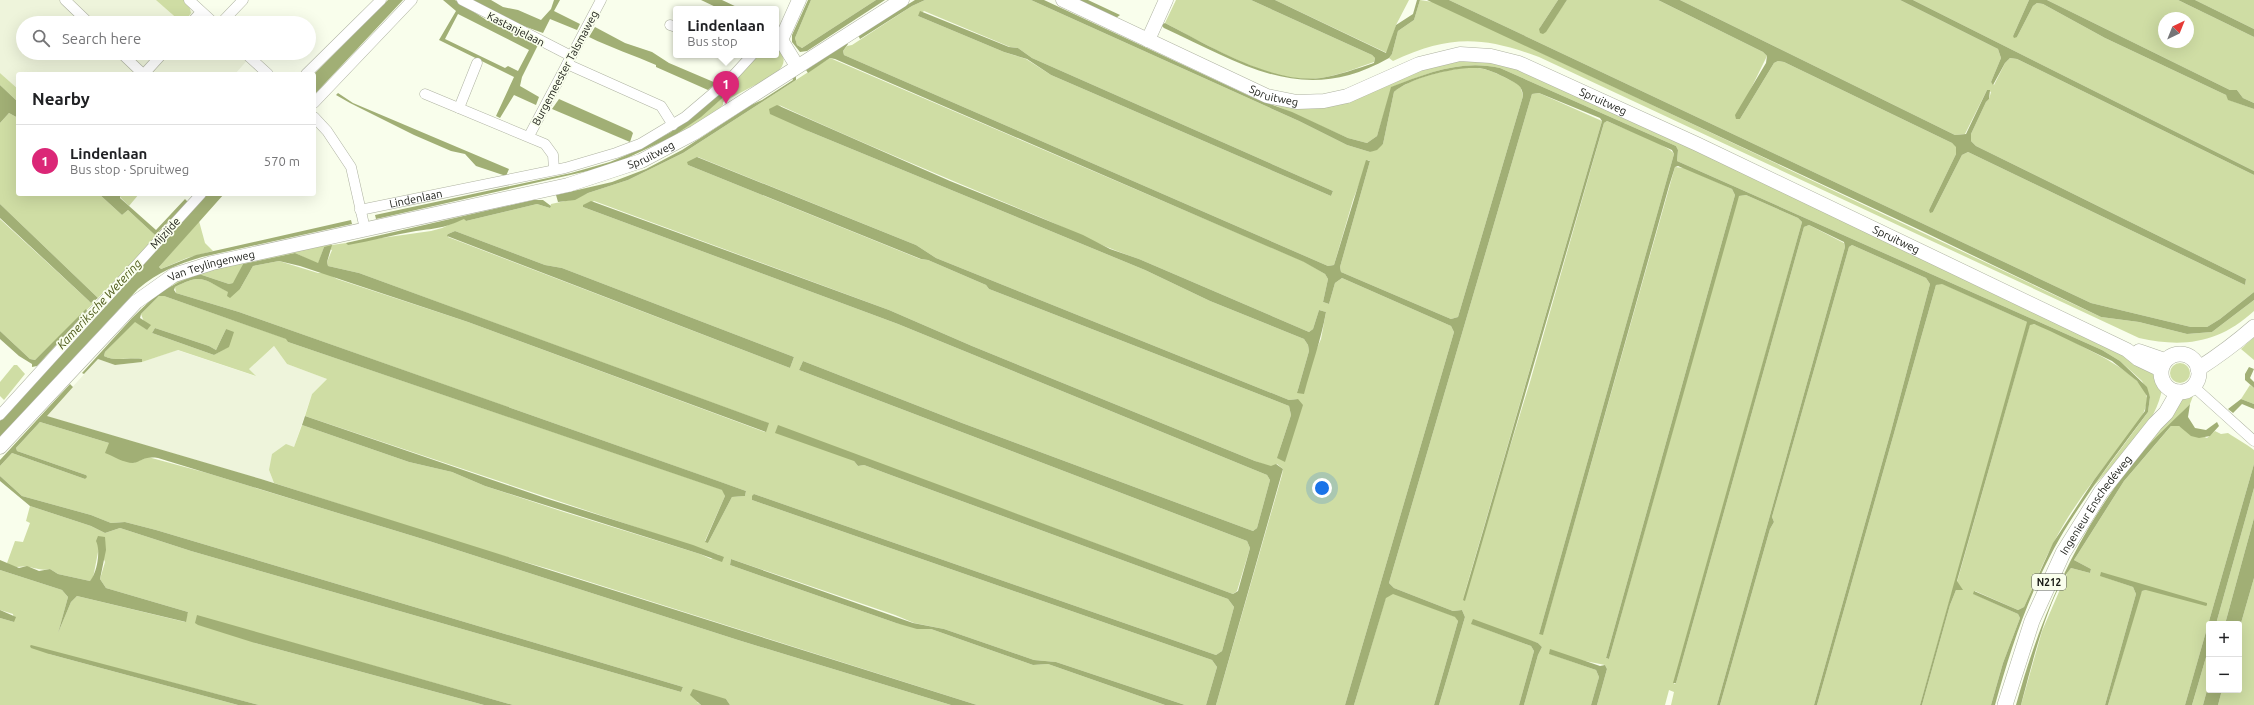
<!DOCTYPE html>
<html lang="en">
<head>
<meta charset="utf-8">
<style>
	body { margin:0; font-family:Ubuntu,sans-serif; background:#f2f2f2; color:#202124 }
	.controls { position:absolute; right:12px; bottom:12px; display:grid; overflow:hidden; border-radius:4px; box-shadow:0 4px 16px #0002 }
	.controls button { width:36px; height:36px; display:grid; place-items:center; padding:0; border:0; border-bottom:1px solid #e0e0e0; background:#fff; color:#202124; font:20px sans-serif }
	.compass { position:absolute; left:2158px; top:12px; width:36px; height:36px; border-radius:50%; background:#fff; box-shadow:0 4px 16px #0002; rotate:43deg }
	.you { position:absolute; left:1322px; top:488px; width:14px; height:14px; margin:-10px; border:3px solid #fff; border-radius:50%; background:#1a73e8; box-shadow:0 0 0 6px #1a73e833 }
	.badge { display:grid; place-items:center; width:26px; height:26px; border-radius:50%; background:#db2777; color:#fff; font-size:13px; font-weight:700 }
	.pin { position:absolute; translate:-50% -33px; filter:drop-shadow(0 1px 2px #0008) }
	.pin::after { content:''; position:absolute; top:21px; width:14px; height:12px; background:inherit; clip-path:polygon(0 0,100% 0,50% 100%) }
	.popup { position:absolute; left:673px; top:6px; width:106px; height:52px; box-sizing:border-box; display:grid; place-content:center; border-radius:4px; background:#fff; filter:drop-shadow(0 1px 3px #0005); font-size:13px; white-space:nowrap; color:#757577 }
	.popup b { font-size:15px; color:#202124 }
	.popup::after { content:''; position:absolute; left:50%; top:100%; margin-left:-8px; border:8px solid transparent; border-top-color:#fff }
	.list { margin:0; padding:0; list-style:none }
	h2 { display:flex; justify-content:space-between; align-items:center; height:52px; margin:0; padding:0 16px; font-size:17px }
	h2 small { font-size:13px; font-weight:400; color:#757577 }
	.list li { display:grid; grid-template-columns:26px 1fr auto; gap:12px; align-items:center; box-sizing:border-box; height:72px; padding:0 16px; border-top:1px solid #e0e0e0 }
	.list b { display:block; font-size:15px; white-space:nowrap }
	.list p { margin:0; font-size:13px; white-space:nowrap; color:#757577 }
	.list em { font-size:13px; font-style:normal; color:#757577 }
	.icon { flex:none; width:22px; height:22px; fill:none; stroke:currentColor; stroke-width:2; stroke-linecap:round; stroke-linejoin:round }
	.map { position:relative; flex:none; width:2254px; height:705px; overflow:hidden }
	.search { position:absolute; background:#fff; box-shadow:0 4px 16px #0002; left:16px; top:16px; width:300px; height:44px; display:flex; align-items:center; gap:10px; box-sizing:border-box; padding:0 14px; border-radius:22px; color:#757577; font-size:15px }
	.panel { position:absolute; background:#fff; box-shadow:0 4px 16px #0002; left:16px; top:72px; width:300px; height:124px; border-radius:4px }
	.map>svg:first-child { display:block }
</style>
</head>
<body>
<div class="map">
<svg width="2254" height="705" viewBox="0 0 2254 705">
	<rect width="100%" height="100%" fill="#f9feec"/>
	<g fill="#eef4db">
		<polygon points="0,0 189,0 214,23 23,23 23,53 245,53 250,57 235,74 18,74 18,89 0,73"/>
		<polygon points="274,346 287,364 327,379 312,394 294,447 269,470 274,483 46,416 98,359 115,365 142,362 177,350 255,376 249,369"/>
	</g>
	<g fill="#cfdda4" fill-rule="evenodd">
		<polygon points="156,0 184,0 189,5 191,13 186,20 181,22"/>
		<polygon points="811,0 876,0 802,48 797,45 795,38"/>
		<path d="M925,0H1031L1299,121L1347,145L1370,152L1383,144L1394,92C1409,78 1457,66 1477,68C1492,69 1507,79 1520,85L1523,96L1458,317L1451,319L1341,272L1340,267L1370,161L1368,160L1353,200L1334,265L1328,266L844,55L843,51L847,46L852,45L912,6ZM924,11L1010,47L1018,48L1032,58L1333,191L1331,196L1051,75L1026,59L1004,52L918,16Z"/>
		<path d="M1176,0H1251L1372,55L1375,58L1374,62C1357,68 1339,75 1321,78C1271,85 1208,45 1165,23Z"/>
		<polygon points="1275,0 1409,0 1396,25 1387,53"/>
		<path d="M1420,0L1433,2L1504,35L2101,317L2139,322L2187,334L2212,332L2254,300V311C2219,343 2184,348 2139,338L1539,57C1482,36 1449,35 1393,61L1389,58L1392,54L1398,31L1414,20Z"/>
		<polygon points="1449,0 1558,0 1539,29 1556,16 1567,0 1658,0 1763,52 1767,56 1736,119 1740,119 1774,63 1778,61 1784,62 1952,143 1957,147 1956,154 1929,210 1933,212 1962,155 1968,152 2245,285 2246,279 1976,146 1971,141 1971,134 1986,102 1989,99 1991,92 1987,90 1965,134 1955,135 1680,0 1900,0 1998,49 2001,58 1991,82 1994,85 2005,63 2010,58 2017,59 2254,175 2254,292 2220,319 2207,327 2191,327 2091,303"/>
		<polygon points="1913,0 2029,0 2013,36 2017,37 2033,6 2037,3 2043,4 2105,38 2226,95 2229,100 2254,109 2254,171"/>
		<path d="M2047,0H2178L2254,37V103L2243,98L2237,90H2230ZM2164,18H2188V42H2164Z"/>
		<polygon points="2195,0 2254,0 2254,29"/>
		<path d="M776,48C797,64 770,78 756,87L755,85L723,102V105L711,116L640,157L639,154C674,137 697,120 727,94L724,91L671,132L636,151L755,55H776Z"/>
		<path d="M830,58L1305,262L1325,274L1328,279L1323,302L1329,304L1335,283L1342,278L1451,326L1454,332L1345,705H1216L1282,475L1283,469L1277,464L1271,467L1255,461L972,346L889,310L594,201L583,207L898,324L1267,475L1270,480L1257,528L1253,531L962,423L803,361L799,370L1247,541L1250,548L1237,591L1233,594L888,467L854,461L858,466L864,465L888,474L1228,599L1234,607L1222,651L1216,655L754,494L752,500L1212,660L1217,667L1206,705H1185L1056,662L1034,660L944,629L914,623L895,615L731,559L730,565L896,623L931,629L1033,665L1048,664L1165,705H977L549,569L479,549L274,483L269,470L272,454L286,444L294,447L302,425L409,462L452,472L485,486L564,512L700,554L711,559L719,555L305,416L312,394L327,379L287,364L274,346L249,369L256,376L178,350L142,362V359C129,357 115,362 104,356L105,352L135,321L147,330L141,314L159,296H164L287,339L288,342L723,490L725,496L705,541L708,543L732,497L745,496L746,491L239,312L176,293L175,287C202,273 203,279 229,292L240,289L253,266L279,261L318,273H326L337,279L468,322L765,432L768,423L359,273L328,266L327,262L332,250L324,247L318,264L295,253L243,264L234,283L229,284L199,274L156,292L191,274L329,242L332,245L431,231L442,228L464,218L466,221L537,204L550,208L551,204L575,199L588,193L628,180L683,153ZM779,105C862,143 946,178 1030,213C1067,228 1102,247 1139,259L1309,332L1313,329L1319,310L1326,312L1321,339L1297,393L1309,351L1308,345L1304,339L1210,301L1145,270L808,131ZM698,157L916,245L936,258L1289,400L1298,399L1277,458L1291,415L1289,406L989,289L986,285L928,260L920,259L688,165ZM455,231L545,265L562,268L794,357L790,368L448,237V234ZM155,328L209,346L216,350L226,329V348L214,355L152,333Z"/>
		<path d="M1461,60H1481L1513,67L1874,232L2154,371C2157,377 2163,386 2161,394C2152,431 2116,461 2092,488L2148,412L2150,397L2142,381L2120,361L2102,350L1677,161L1678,150L1676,146L1500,68C1462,59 1427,73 1392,87L1377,136L1367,143L1348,138L1270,103L1281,106L1311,108L1420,70Z"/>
		<polygon points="0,73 18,89 18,102 0,85"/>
		<path d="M1539,93L1602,121L1463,599L1530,382L1604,123L1607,121C1619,127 1670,145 1674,154L1539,634H1543L1675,167L1685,168L1732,189L1735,195L1606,658L1609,659L1738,196L1746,195L1798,218L1802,222L1674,684L1676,683L1804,227L1809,225L1844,243L1845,247L1717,705H1671L1674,692L1669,690L1665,705H1597L1607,669L1605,665L1550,654L1596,670L1599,677L1591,705H1524L1538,655L1542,647L1538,643L1472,624L1531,646L1534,651L1519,705H1439L1465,617L1462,610L1453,611L1394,588L1389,583L1532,94Z"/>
		<polygon points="9,113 18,118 18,194 99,194 122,215 128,210 155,235 188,202 155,240 98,298 0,204 0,123"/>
		<polygon points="139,194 129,206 120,197 120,194"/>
		<polygon points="0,219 88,300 91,303 95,302 35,360 30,359 0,331"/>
		<polygon points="199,221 205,243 213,251 187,258 161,269 159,267"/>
		<polygon points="1852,245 1926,278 1930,284 1891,431 1814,705 1720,705 1770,529 1774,522 1772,517 1849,247"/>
		<polygon points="1941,283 2027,322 2027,329 1920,705 1817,705 1936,285"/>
		<path d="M2030,324C2041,322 2081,346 2093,352C2107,359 2146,380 2147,398C2147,418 2125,438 2114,454C2092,482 2069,512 2053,544C2042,564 2034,586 2024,607L2018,610L1975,591L1974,594L2018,614L2020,618L2003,663L1991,705H1922L1950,605L1956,590L1960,587L1957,582Z"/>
		<polygon points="2254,337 2254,360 2241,349"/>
		<circle cx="2180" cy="373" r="10"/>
		<polygon points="14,365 17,365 25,374 4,400 0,396 0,382"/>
		<polygon points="2250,385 2254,388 2254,404 2241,399"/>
		<polygon points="2190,395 2193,396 2190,404 2134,463 2131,460 2182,396"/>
		<path d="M40,422L109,443L133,463L148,457L207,473L426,540L738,640L951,705H730L726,699L697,702L701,705H513L233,626L255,643L484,705H259L50,651L49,654L238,705H0V618L14,622L13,614L0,610V570L62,590L68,597L58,633L71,602L77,596L185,622L188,612L106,588L100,579L105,562L99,547L93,578L90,581L58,574L50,569C40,571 37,568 28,567C20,565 14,570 7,563L15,541L23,542L30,523L26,521L30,506L91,526L105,533L120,528L191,551L681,692L683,687L156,530L125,522L111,523L91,515L22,496L0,476V466L12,453L85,479L86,475L17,451L16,448Z"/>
		<path d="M2172,425L2179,426L2207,438L2215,431L2221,434L2228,433C2237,439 2245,443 2254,450V464L2185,705H2108L2140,595L2142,591L2146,590L2101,576L2133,587L2136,594L2105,705H2021L2042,631L2068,571L2071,568L2090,573L2091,569L2074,560L2124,481Z"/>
		<polygon points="2254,488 2254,518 2225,624 2216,624"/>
		<polygon points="2254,578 2254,705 2218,705 2222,690 2239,690 2239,630"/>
		<polygon points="1393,593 1456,617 1458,621 1434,705 1354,705 1386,597"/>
		<polygon points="2209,647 2209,683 2203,705 2192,705"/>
	</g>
	<g fill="#a1af75" fill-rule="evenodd">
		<polygon points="388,0 403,0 314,95 314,74"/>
		<path d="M443,0H455L485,19L538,45L522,77L520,86L539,97L536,105L514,95L500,118L496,116L514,77L439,40L456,11ZM458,14L529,50L518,71L508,66L505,68L445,39Z"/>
		<polygon points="472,0 491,0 503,7 518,10 541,20 551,9 554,0 560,0 554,11 580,24 577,30 550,19 543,33 518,24"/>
		<polygon points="701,0 722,0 741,9 720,9"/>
		<polygon points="808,0 811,0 795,38 797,45 802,48 876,0 885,0 807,51 800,52 792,42 792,35"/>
		<polygon points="915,0 925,0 912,6 860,39 858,35"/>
		<path d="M1031,0H1044L1254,98L1292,112L1348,138L1367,143L1377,136L1391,87C1427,73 1462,59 1500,68L1676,146L1678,150L1677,161L2102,350L2120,361L2147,387L2150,397L2148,412C2120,449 2093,485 2069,523C2034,578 2012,643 1995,705H1991L2003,663L2020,618L2018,614L1973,594L1974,591L2018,610L2024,607L2053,543L2094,480L2145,411L2147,396L2137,381L2112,361L2050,331L2034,324L2030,325L1957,581L1963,590H1956L1950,605L1922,705H1920L2027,322L1942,284L1936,285L1817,705H1814L1891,431L1930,284L1926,278L1852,245L1849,247L1772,517L1774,522L1770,529L1720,705H1717L1845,247L1844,242L1809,225L1804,227L1676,683H1673L1802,222L1798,218L1746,195L1739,196L1609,659L1606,658L1735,195L1732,189L1678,166L1675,167L1669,186L1543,635L1539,634L1674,154L1672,150L1607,121L1604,123L1465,601L1463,600L1602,121L1600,118L1539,93L1532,94L1389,583L1394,588L1453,611L1462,610L1465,617L1439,705H1434L1458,621L1455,617L1393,594L1386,598L1354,705H1345L1454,332L1451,326L1342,278L1335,283L1329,304L1323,302L1328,279L1325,274L1304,262L835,59L830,58L808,73L806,70L847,43L848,44L843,51L844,55L1328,266L1334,265L1366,160L1370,161L1340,267L1341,272L1451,319L1458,317L1523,96C1522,85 1517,84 1508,79C1498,74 1487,68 1476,68C1455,67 1409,78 1394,92L1383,144L1377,150L1370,152L1347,145L1299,121Z"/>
		<polygon points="1077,0 1088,0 1120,15 1116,18"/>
		<path d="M1251,0H1275L1386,53L1396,25L1413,14L1417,0H1420L1414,20L1398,31L1392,54L1389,58C1303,107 1243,64 1164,28L1161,25L1165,23C1208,45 1271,84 1321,78C1339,75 1356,69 1374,63L1375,58L1372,55Z"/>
		<polygon points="1427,0 1449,0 2091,303 2191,327 2207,327 2220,319 2254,292 2254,300 2212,332 2187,334 2139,322 2101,317 1922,231"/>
		<polygon points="1558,0 1567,0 1546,32 1543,34 1540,33 1539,29"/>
		<polygon points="1658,0 1680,0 1955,135 1966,134 1987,90 1990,90 1989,99 1986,102 1971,134 1971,141 1976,146 2246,279 2245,285 1968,152 1962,155 1933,212 1930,213 1929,210 1956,154 1956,147 1952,143 1784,62 1778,61 1774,63 1740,119 1736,119 1735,115 1766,63 1767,56 1763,52"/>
		<polygon points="1900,0 1913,0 2254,171 2254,175 2017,59 2010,58 2005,63 1993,85 1991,82 2001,58 1998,49"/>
		<polygon points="2029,0 2047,0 2230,90 2237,90 2243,98 2254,103 2254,109 2228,100 2226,95 2105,38 2043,4 2037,3 2033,6 2017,37 2014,38 2013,36"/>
		<polygon points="2178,0 2195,0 2254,29 2254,37"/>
		<polygon points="920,11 1009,47 1018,48 1032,58 1333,191 1331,196 1051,75 1027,59 1004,52 918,16"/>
		<path d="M595,27L625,43L652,52L669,63L716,83L708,90L656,67V65C634,55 611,48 589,37Z"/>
		<polygon points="796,76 796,80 683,153 628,180 588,193 575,200 558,202 556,195 612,182 646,169 682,150 751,105 762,100 793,80 792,78"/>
		<polygon points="0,85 18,102 18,118 9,113 0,123"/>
		<polygon points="724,91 727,94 701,117 672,137 610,166 376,219 375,215 571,173 610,162 636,151 671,132"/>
		<polygon points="338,93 353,103 509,169 506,176 476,166 465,154 451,151 414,135 350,103 336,95"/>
		<polygon points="559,99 631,131 633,133 630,142 552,109"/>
		<path d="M777,105L950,181L1083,235L1110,249L1139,259L1309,332L1313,329L1319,310L1326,312C1321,340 1311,367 1304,394L1297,393L1309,351L1308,345L1304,339L1210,301L1145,270L808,131L770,114L769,109Z"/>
		<polygon points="697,157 916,245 936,258 1289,400 1298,399 1303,405 1285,462 1277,458 1291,415 1289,406 989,289 986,285 928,260 921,259 688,165 687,162"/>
		<polygon points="99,194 120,194 120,198 156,230 185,199 188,202 155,235 128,210 122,215"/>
		<path d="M207,194H224L159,267L161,269L196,255L351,220L352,224L202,257C178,264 158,272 138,289L0,437V421Z"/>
		<path d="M533,200H543L551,206L550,208L537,204L466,221L464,219C444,228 438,228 416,231C393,235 371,241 348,245L346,243Z"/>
		<polygon points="591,201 889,310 972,346 1255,461 1271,466 1276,464 1283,469 1216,705 1206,705 1217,667 1212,660 752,500 752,496 754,494 1216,655 1222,651 1234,607 1228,599 888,474 864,465 858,466 854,461 775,433 778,425 1233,594 1238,591 1250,548 1247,541 799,370 803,361 962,423 1253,531 1257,528 1270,480 1267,475 898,324 583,207 583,205"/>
		<polygon points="0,204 98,298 91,303 88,300 0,218"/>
		<polygon points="455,231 545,265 562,268 794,357 790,368 447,236 448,234"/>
		<path d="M332,245L327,262L328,266L359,273L769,423L766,432L468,322L300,266L279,261L253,266L240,289L230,298L227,296L228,292C203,279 202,273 175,287L174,290L176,293L239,312L718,481L746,491L745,496L732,497L708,543L705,542L725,496L722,490L288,342L286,339L164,296H159L141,314L140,318L151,325L147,330L135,322L105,352L104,356C115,362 130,357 142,359V362L115,365L98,359L84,374L82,373L132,318L157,294L179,282L199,274L229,284L233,283L243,264L295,253L318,263L324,247Z"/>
		<polygon points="86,309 87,311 37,366 32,367 32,364 19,356 0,339 0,331 30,359 35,360"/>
		<polygon points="155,328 209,346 216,350 226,329 234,332 229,347 214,355 152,333"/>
		<polygon points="2249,367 2254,369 2250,378 2254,382 2254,388 2245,380 2245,374"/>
		<path d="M70,384L73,387L47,416L261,479L977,705H951L738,640L426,540L158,458C142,456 142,462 133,463C124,463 113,456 105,453L109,443L40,422L16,448L17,451L86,475L87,477L85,479L12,453L0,466V460Z"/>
		<polygon points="2241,399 2254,404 2254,409 2242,404 2233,413 2228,409"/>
		<path d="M2190,404L2188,417L2195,428L2206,430L2217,422L2219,426L2210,436L2199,438L2191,436L2179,426H2171L2124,481L2074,560L2091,569L2090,573L2071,568C2049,593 2030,671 2021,705H2016C2040,617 2076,535 2133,463C2150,442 2171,423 2190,404Z"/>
		<polygon points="305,416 545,498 693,545 724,557 722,562 700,554 485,486 452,472 409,462 302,425"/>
		<polygon points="2254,464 2254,488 2216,624 2209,624 2209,647 2192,705 2185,705"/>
		<polygon points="0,476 22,496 91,515 111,523 125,522 156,530 683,687 681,692 191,551 120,528 105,533 91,526 30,506 0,481"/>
		<polygon points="2254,518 2254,578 2239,630 2239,624 2225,624"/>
		<path d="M98,536L105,537L106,550L100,579L106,588L188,612L186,622L77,596L71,602L58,633L68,597L62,590L0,570V560L19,568L27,566L39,571L50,569L58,574L90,581C97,573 101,551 96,541Z"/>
		<polygon points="731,559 913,623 944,629 1034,660 1056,662 1185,705 1165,705 1048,664 1033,665 931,629 917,629 896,623 730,565"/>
		<polygon points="2101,572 2207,603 2207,605 2206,606 2146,590 2142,591 2108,705 2105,705 2136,594 2133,587 2100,576"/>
		<polygon points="0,610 16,617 14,622 0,618"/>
		<polygon points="197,615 513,705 484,705 255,643 198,625 195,623"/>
		<polygon points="1473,619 1538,643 1542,647 1538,655 1524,705 1519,705 1534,651 1531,646 1471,624"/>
		<polygon points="31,645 259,705 238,705 49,654 31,648 30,646"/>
		<polygon points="1550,649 1600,666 1605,665 1607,669 1597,705 1591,705 1599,677 1596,670 1549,654"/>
		<polygon points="2209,683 2209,690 2222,690 2218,705 2203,705"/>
		<polygon points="693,689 726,699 730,705 701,705 690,695"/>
	</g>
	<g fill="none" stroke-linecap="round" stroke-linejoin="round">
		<g stroke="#aeb2a1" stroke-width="11">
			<g id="street">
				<polyline points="65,0 89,23"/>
				<polyline points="189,0 214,23"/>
				<polyline points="462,0 571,56"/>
				<polyline points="191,23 201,12"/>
				<polyline points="221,23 243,0"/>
				<polyline points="670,25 676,27"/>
				<polyline points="121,53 143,74"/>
				<polyline points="245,53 268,74"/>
				<polyline points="567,64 661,106 673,125"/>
				<polyline points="144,74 163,53"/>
				<polyline points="306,74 381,0"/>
				<polyline points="425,94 545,144 553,155 554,169"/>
				<polyline points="314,103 412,0"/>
				<polyline points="459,108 477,63"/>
				<polyline points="314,117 327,131 351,167 365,229"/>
				<polyline points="529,136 601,0"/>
				<path id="s1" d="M360,210L565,168L616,153L640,144L685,117L731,78L752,55"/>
				<polyline points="2193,386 2254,441"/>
				<polyline points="0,415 201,194"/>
			</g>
		</g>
		<g stroke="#aeb2a1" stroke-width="15">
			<g id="secondary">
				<path id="s2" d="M1063,0L1267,96L1297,102L1324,101L1347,96L1419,64L1460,54L1491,56L1519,63L1697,144L2127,350L2138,359L2161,370"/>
				<polyline points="1148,40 1166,0"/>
				<polyline points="797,66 781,40 799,0"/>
				<polyline points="2139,351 2165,360"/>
				<path id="s3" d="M0,447L136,302L174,275L212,263L568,185L641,161L694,133L902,0"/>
			</g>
		</g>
		<g stroke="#aeb2a1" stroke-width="16">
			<g id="primary">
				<circle cx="2180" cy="373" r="19"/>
				<path d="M2198,369C2218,356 2237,342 2254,327"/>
				<path id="s4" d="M2005,705L2032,621L2063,553L2101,492L2155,424L2166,413L2178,392"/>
			</g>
		</g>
		<use href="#street" stroke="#fff" stroke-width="10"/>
		<use href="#secondary" stroke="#fff" stroke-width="14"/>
		<use href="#primary" stroke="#fff" stroke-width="15"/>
	</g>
	<g text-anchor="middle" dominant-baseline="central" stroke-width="3.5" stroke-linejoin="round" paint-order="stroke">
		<rect fill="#f9feec" stroke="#5b5e54" stroke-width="1" x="2032" y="574" width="34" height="16" rx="3"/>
		<g font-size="10" font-weight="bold" fill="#171913">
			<text x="2049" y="582">N212</text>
		</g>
		<g font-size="11" fill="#171913" stroke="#f9feec">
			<text transform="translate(516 29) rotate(27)">Kastanjelaan</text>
			<text transform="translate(565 68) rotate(-62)">Burgemeester Talsmaweg</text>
			<text stroke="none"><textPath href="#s2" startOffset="232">Spruitweg</textPath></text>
			<text stroke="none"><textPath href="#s2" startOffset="580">Spruitweg</textPath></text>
			<text stroke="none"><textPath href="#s3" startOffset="738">Spruitweg</textPath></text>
			<text stroke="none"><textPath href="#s1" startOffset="57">Lindenlaan</textPath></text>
			<text transform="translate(165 233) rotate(-47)">Mijzijde</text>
			<text stroke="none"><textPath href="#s2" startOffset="904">Spruitweg</textPath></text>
			<text stroke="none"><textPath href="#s3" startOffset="284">Van Teylingenweg</textPath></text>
			<text stroke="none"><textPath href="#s4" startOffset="221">Ingenieur Enschedéweg</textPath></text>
		</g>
		<g font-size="12" font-style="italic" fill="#4c5818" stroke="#f9feec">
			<text transform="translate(99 304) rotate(-47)">Kameriksche Wetering</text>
		</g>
	</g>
</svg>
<div class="controls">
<button>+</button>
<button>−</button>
</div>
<svg class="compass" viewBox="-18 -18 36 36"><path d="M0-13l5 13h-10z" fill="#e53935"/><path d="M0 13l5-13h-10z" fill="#757577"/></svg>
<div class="you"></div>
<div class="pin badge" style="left:726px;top:104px">1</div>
<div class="popup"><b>Lindenlaan</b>Bus stop</div>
<div class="search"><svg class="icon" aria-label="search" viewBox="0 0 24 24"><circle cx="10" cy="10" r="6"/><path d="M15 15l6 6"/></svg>Search here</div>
<section class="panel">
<h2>Nearby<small></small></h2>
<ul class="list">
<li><span class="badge">1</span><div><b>Lindenlaan</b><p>Bus stop · Spruitweg</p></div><em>570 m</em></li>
</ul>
</section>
</div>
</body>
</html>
